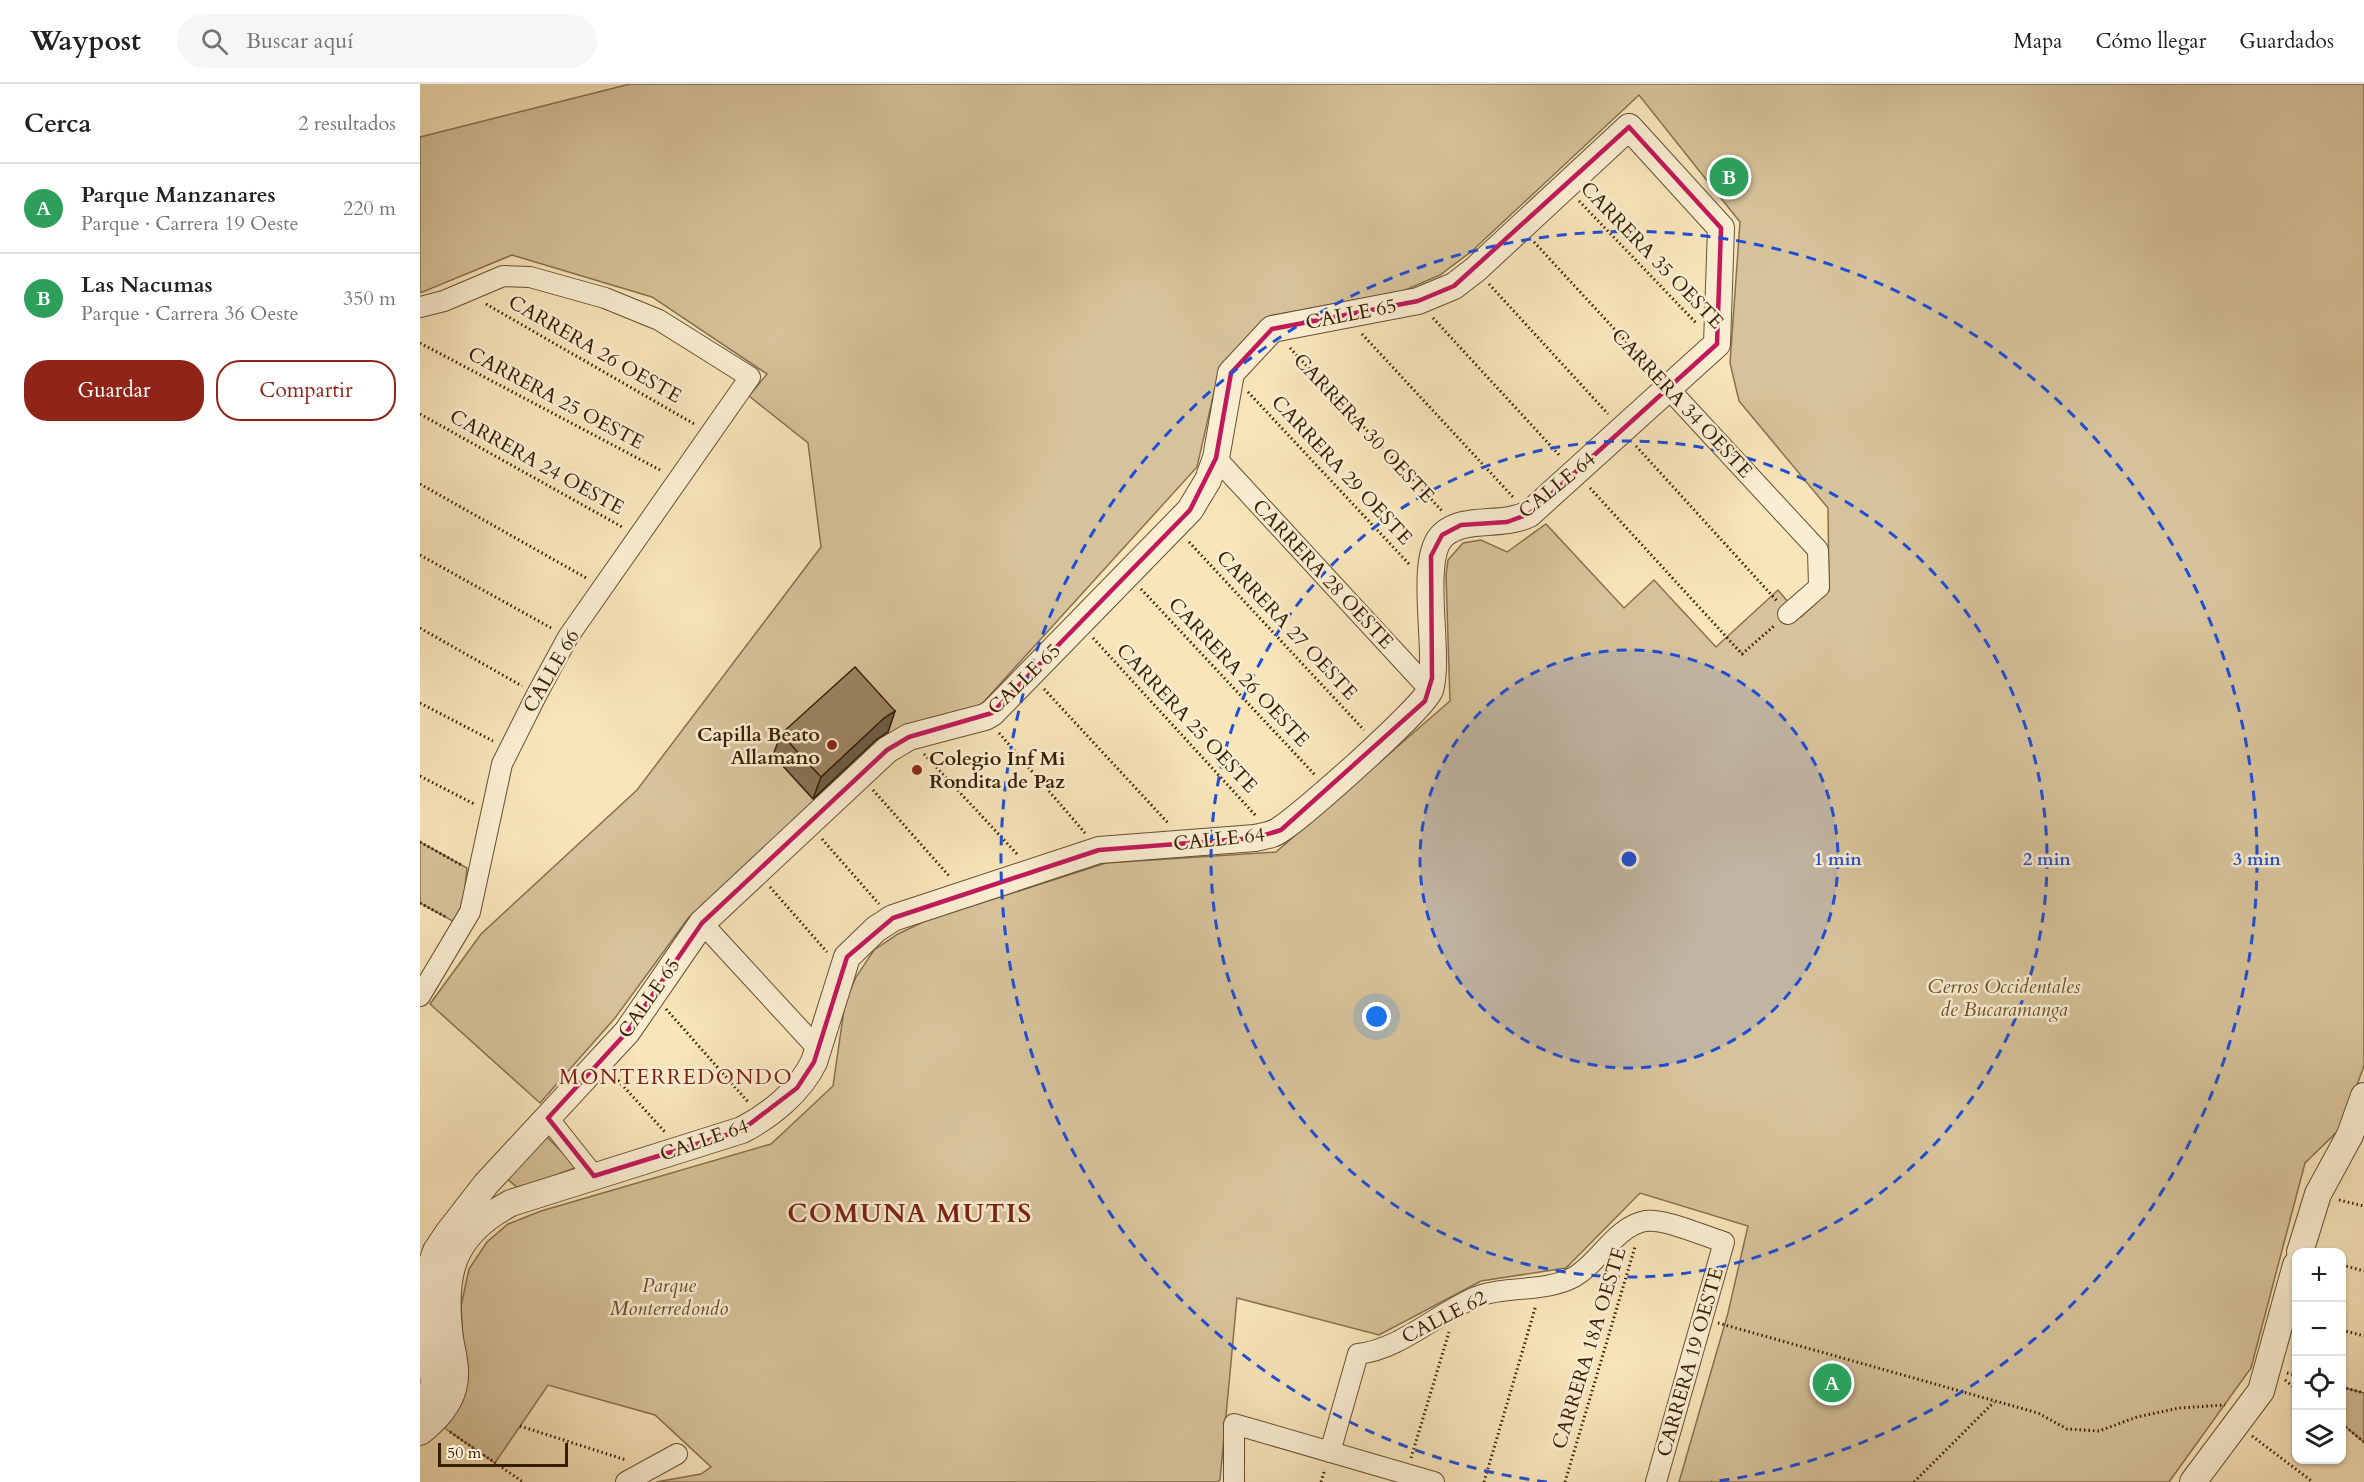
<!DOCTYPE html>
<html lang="es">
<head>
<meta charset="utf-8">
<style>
	body { margin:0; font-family:Cardo,serif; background:#f6f6f6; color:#202124 }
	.controls { position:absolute; right:18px; bottom:18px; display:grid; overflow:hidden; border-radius:12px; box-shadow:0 2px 4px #0004 }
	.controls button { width:54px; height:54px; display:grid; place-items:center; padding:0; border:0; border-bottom:2px solid #e0e0e0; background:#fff; color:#202124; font:30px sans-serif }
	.scale { position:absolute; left:18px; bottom:15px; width:130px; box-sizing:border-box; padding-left:6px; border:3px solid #371d02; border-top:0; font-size:16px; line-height:21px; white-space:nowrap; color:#371d02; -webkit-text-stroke:4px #faeed2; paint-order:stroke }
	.you { position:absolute; left:957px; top:933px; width:21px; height:21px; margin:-15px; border:4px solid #fff; border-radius:50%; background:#1a73e8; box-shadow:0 0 0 9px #1a73e833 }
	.badge { display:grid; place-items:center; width:39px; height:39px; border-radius:50%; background:#8f2418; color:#fff; font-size:20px; font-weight:700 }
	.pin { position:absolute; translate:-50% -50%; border:3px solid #fff; box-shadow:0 2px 6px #0006 }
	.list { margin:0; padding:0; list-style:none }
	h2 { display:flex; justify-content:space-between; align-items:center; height:78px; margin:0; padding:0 24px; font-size:26px }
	h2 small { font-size:20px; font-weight:400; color:#757577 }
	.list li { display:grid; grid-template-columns:39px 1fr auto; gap:18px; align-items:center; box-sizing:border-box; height:90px; padding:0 24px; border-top:2px solid #e0e0e0 }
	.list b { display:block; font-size:22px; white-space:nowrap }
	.list p { margin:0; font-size:20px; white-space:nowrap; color:#757577 }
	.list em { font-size:20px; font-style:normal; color:#757577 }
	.actions { display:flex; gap:12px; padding:18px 24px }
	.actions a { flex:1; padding:14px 0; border:2px solid #8f2418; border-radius:24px; text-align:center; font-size:21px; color:#8f2418 }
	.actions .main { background:#8f2418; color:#fff }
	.icon { flex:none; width:33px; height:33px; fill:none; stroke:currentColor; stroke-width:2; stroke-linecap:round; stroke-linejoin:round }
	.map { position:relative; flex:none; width:1944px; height:1398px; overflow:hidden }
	header { display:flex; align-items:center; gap:36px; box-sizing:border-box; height:84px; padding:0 30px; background:#fff; border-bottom:2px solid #e0e0e0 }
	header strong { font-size:28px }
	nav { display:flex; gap:33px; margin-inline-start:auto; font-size:21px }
	.search { width:420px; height:54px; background:#f6f6f6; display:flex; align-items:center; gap:15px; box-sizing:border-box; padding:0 21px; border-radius:33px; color:#757577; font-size:22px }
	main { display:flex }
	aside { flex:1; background:#fff }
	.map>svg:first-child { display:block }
</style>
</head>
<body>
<header>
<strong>Waypost</strong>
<div class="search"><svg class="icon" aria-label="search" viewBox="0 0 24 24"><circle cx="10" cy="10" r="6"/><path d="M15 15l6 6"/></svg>Buscar aquí</div>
<nav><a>Mapa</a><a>Cómo llegar</a><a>Guardados</a></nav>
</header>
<main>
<aside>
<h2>Cerca<small>2 resultados</small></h2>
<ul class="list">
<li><span class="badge" style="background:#2e9e5b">A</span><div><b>Parque Manzanares</b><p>Parque · Carrera 19 Oeste</p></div><em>220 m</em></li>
<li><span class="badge" style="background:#2e9e5b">B</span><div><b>Las Nacumas</b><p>Parque · Carrera 36 Oeste</p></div><em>350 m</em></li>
</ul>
<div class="actions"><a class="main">Guardar</a><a>Compartir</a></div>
</aside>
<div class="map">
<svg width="1944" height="1398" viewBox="0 0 1944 1398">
	<rect width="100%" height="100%" fill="#f8e5ba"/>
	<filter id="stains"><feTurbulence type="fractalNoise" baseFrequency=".00333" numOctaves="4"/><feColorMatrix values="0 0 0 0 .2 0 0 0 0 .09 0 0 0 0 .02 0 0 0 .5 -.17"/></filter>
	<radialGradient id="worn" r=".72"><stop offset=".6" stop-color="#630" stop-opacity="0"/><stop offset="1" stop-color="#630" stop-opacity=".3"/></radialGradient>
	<g fill="#d7c39b" stroke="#87704e" stroke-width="1.5">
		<polygon points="210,0 1944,0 1944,982 1921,1044 1885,1079 1831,1284 1749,1398 1259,1398 1308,1229 1328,1142 1220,1109 1146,1184 1061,1197 959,1251 817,1214 800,1396 797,1398 236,1398 281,1390 291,1383 235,1331 128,1301 75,1379 23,1343 43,1259 41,1222 49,1185 67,1158 88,1140 121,1127 351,1060 413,1002 425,919 436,893 454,866 478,850 505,837 686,779 856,768 1030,617 1026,491 1028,476 1043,459 1061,456 1087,468 1126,440 1204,524 1234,496 1296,563 1358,506 1381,533 1409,507 1408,424 1319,317 1310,279 1320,138 1219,11 1052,167 1020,191 983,207 849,232 800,282 777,383 560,622 470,651 427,604 353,671 396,718 269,833 195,934 120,1019 10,920 61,850 217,706 401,463 388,359 329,312 347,290 232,213 92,171 0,209 0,53"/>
		<polygon points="0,758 47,784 44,812 36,839 0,819"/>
		<polygon points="127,1053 157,1083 99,1105 85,1093"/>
		<polygon points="1922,1303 1944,1309 1944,1358 1922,1340"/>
	</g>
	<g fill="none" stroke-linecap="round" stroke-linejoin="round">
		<g stroke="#674f30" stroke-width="22">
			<g id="minor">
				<polyline points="0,223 24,217 83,192 110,193 185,214 239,236 330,293 148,553 117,610 82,680 50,828 0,912"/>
				<polyline points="1248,304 1398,466 1399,503 1368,530"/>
				<polyline points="796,374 1010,606"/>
				<polyline points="282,839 398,965"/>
				<polyline points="128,1034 174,1092"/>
				<path d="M910,1368L938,1270C981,1265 1016,1230 1056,1213C1087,1201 1124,1209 1154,1193C1179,1179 1195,1143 1225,1137C1245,1134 1283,1152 1304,1158L1236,1398"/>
				<polyline points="206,1398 257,1370"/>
				<polyline points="814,1398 814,1340 1014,1398"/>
			</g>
		</g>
		<g stroke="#674f30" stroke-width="28">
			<g id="tertiary">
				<polyline points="1880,1168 1898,1110 1930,1051 1944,1012"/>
				<path d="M0,1334L9,1317L14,1299L4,1228V1201L16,1167L28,1149L66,1100L207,948L282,839L467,666L489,653L565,633L572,629L770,426L788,396L796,374L811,289L852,245L998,217L1034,202L1056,185L1209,43L1301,144L1297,260L1109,430C1081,444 1045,431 1023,451C997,475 1021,570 1010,606C1004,624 883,731 861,745C854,751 844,752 835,754L679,766L473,834L456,845L427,873L394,978C380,1007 351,1031 322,1046L91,1119C30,1151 22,1191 30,1255C33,1271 38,1288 33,1305C28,1322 14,1337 0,1348"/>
				<polyline points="1773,1398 1841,1307 1876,1181"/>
			</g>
		</g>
		<g stroke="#371d02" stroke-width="3" stroke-dasharray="1.5 3" stroke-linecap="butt">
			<polyline points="1159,117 1277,240"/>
			<polyline points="1114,158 1234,288"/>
			<polyline points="1069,200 1188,330"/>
			<polyline points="66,220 276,341"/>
			<polyline points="1013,234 1141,373"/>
			<polyline points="942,250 1093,413"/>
			<polyline points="0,259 242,387"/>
			<polyline points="870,264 1023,428"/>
			<polyline points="828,308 989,480"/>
			<polyline points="0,330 204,444"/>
			<polyline points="1216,362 1357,517"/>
			<polyline points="0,400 168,495"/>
			<polyline points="1170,404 1322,570 1355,541"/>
			<polyline points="769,458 944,646"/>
			<polyline points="0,471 133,545"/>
			<polyline points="721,505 895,691"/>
			<polyline points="0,544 102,602"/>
			<polyline points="673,554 837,733"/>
			<polyline points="624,605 748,739"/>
			<polyline points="0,619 73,657"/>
			<polyline points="579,649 665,749"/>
			<polyline points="504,670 598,771"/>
			<polyline points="0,692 56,721"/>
			<polyline points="453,706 530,793"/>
			<polyline points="402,755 459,820"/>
			<polyline points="0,758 43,782"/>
			<polyline points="350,803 407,868"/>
			<polyline points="0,819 26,833"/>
			<polyline points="246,925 329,1019"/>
			<polyline points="195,993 245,1048"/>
			<polyline points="1919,1116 1944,1122"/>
			<polyline points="1922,1181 1944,1187"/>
			<polyline points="1298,1239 1618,1329 1647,1345 1679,1347 1717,1333 1759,1324 1805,1321"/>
			<polyline points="1922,1246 1944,1252"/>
			<polyline points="1867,1289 1876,1291"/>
			<polyline points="1865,1296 1876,1305"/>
			<polyline points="1922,1303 1944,1309"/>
			<polyline points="1922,1340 1944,1358"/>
			<polyline points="100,1342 206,1376"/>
			<polyline points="30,1348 103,1398"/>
			<polyline points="1832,1352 1893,1398"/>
			<polyline points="991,1374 1029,1248"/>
			<polyline points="901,1398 905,1385"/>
			<polyline points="1064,1398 1116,1221"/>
			<polyline points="1145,1398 1215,1163"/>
			<polyline points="1494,1398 1574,1318"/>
		</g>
		<use href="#minor" stroke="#faeed2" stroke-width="20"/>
		<use href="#tertiary" stroke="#faeed2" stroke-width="26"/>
	</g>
	<polygon fill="#857254" stroke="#371d02" stroke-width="1.5" points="475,627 468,648 457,655 393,715 353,671 361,650"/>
	<polygon fill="#6c5d45" stroke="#371d02" stroke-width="1.5" points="475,627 468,648 457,655 393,715 401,693 464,634"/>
	<polygon fill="#9b8562" stroke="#371d02" stroke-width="1.5" points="435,583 475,627 464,634 401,693 361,650"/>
	<path fill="none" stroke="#c2185b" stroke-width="4.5" stroke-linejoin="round" d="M1209,43L1301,144L1297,260L1109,430L1087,438L1041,441L1022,451L1011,472L1012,594L1005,617L861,746L835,754L679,766L473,834L427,873L394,978L377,1004L322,1046L174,1092L128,1034L207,948L282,839L467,666L489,653L572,629L770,426L796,374L811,289L852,245L998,217L1034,202Z"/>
	<circle cx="1209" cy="775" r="209" fill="#1d4ed8" fill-opacity=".12"/>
	<g fill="none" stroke="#1d4ed8" stroke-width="3" stroke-dasharray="10 8">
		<circle cx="1209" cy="775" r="209"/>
		<circle cx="1209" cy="775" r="418"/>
		<path d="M1127 1398A628 628 0 1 1 1291 1398"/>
	</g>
	<g fill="#8f2418" stroke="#faeed2" stroke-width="2">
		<circle cx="412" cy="661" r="6"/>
		<circle cx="497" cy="686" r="6"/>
	</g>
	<g text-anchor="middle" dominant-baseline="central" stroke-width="5" stroke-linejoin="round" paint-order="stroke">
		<g font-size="20" fill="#371d02" stroke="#faeed2">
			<text transform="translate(1232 171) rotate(46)">CARRERA 35 OESTE</text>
			<text transform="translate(931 230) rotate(-11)">CALLE 65</text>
			<text transform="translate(175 265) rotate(30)">CARRERA 26 OESTE</text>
			<text transform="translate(136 314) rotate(28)">CARRERA 25 OESTE</text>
			<text transform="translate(1262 319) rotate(47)">CARRERA 34 OESTE</text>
			<text transform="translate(944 344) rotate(47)">CARRERA 30 OESTE</text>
			<text transform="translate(117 378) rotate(29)">CARRERA 24 OESTE</text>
			<text transform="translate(922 386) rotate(47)">CARRERA 29 OESTE</text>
			<text transform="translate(1137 401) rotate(-39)">CALLE 64</text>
			<text transform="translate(903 490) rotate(47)">CARRERA 28 OESTE</text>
			<text transform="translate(867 541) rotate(47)">CARRERA 27 OESTE</text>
			<text transform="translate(131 587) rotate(-60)">CALLE 66</text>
			<text transform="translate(819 588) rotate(47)">CARRERA 26 OESTE</text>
			<text transform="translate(604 595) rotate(-44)">CALLE 65</text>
			<text transform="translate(767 634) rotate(47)">CARRERA 25 OESTE</text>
			<text transform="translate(799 755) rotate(-6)">CALLE 64</text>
			<text transform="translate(229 914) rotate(-55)">CALLE 65</text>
			<text transform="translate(284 1056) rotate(-19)">CALLE 64</text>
			<text transform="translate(1024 1233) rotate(-27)">CALLE 62</text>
			<text transform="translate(1169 1264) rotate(-73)">CARRERA 18A OESTE</text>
			<text transform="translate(1270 1278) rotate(-74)">CARRERA 19 OESTE</text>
		</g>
		<g font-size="20" font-weight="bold" fill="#371d02" stroke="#faeed2" text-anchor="end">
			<text x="400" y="650">Capilla Beato<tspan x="400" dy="23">Allamano</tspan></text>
			<text x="509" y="674" text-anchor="start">Colegio Inf Mi<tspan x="509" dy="23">Rondita de Paz</tspan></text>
		</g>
		<g font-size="20" font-style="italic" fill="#674f30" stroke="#faeed2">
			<text x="1584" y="902">Cerros Occidentales<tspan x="1584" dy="23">de Bucaramanga</tspan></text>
			<text x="249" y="1201">Parque<tspan x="249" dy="23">Monterredondo</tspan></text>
		</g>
		<g font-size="21" letter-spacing="1.5" fill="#7a1f14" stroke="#faeed2">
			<text x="256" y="993">MONTERREDONDO</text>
		</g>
		<g font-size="26" font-weight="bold" letter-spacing="1.5" fill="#7a1f14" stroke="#faeed2">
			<text x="490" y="1129">COMUNA MUTIS</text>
		</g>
	</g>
	<circle cx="1209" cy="775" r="9" fill="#1d4ed8" stroke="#faeed2" stroke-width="3"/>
	<g font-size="18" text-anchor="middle" font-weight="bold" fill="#1d4ed8" stroke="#faeed2" stroke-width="5" stroke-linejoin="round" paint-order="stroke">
		<text x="1418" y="781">1 min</text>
		<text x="1627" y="781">2 min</text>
		<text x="1837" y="781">3 min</text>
	</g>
	<rect width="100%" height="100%" filter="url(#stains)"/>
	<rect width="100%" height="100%" fill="url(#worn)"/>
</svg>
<div class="controls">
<button>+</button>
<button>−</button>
<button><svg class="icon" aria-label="locate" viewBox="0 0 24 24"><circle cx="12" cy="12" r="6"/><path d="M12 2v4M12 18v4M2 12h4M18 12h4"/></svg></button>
<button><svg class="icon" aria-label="layers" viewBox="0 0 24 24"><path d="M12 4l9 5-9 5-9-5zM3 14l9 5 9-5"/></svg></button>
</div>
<div class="scale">50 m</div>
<div class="you"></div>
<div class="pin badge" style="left:1412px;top:1299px;background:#2e9e5b">A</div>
<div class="pin badge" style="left:1309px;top:93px;background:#2e9e5b">B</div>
</div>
</main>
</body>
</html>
